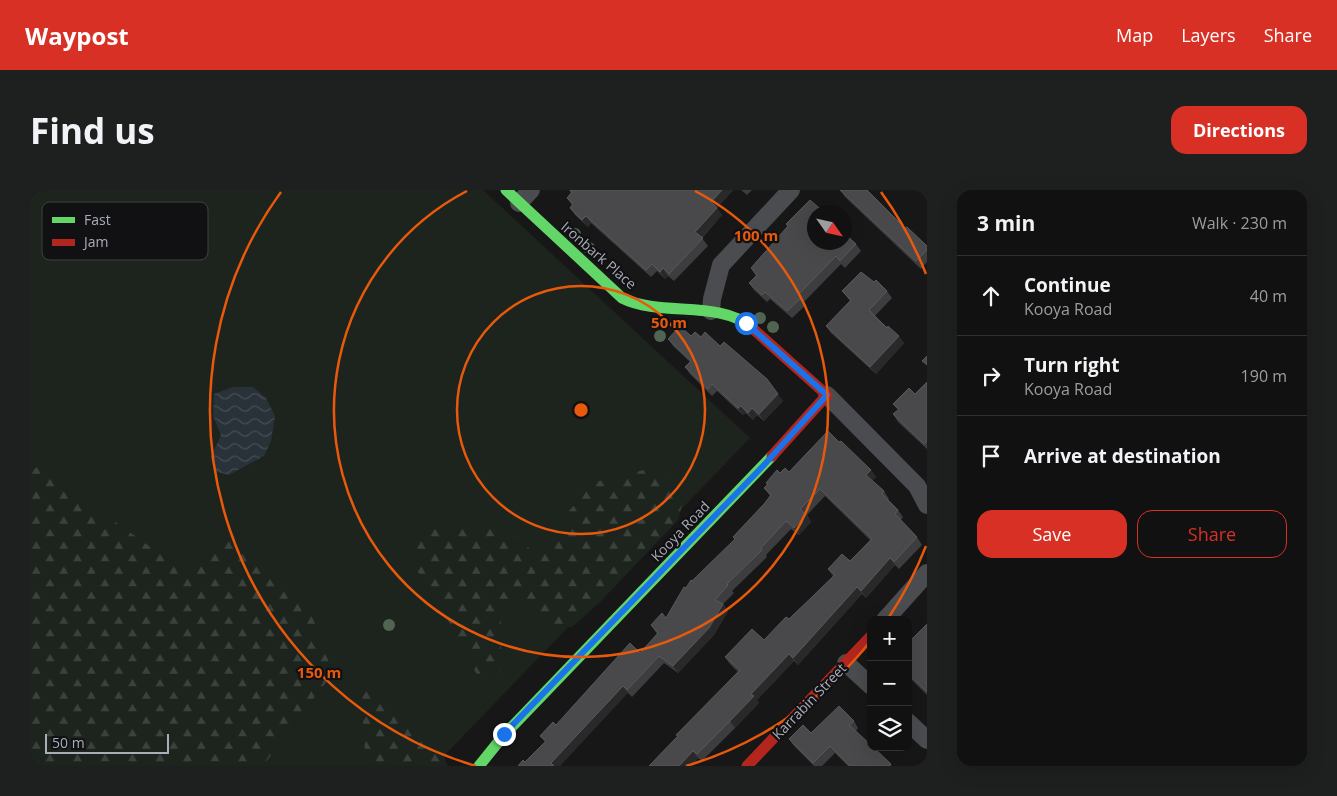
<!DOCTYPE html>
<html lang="en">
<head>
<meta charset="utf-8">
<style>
	body { margin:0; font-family:"Open Sans",sans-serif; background:#1e1f1f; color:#f1f3f6 }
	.controls { position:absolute; right:15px; bottom:15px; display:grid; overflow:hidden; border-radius:10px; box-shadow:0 5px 20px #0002 }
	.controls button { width:45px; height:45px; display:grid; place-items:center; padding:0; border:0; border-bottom:1px solid #303131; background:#111; color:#f1f3f6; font:25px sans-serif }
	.compass { position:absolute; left:777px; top:15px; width:45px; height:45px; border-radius:50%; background:#111; box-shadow:0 5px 20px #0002; rotate:124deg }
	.scale { position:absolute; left:15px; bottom:12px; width:124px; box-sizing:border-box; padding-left:5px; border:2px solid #a8adb8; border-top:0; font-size:14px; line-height:18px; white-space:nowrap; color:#a8adb8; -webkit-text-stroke:4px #111113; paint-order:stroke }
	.stop { position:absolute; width:15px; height:15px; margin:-11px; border:4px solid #1a73e8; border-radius:50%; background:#fff }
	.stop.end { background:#1a73e8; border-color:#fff; box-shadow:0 1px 5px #0008 }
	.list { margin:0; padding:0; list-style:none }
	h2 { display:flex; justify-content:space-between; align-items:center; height:65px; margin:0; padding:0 20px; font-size:21px }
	h2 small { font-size:16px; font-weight:400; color:#9c9d9f }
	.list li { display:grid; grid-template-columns:32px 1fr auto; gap:15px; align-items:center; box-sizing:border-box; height:80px; padding:0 20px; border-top:1px solid #303131 }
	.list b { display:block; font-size:19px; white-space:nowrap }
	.list p { margin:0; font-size:16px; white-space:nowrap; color:#9c9d9f }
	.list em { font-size:16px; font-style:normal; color:#9c9d9f }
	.actions { display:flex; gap:10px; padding:15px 20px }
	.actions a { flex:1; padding:11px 0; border:1px solid #d93025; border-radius:15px; text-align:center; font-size:18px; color:#d93025 }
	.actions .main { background:#d93025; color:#fff }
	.icon { flex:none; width:28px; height:28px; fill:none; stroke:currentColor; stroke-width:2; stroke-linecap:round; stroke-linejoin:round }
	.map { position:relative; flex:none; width:897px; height:576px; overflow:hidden; border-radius:15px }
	header { display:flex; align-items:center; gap:30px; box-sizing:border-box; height:70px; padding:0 25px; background:#d93025; color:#fff }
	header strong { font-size:24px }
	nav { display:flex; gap:28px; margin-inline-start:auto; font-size:18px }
	.intro { display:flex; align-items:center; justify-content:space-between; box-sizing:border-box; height:120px; padding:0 30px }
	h1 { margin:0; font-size:35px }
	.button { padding:12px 22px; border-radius:15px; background:#d93025; color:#fff; font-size:18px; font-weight:700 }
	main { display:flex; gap:30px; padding:0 30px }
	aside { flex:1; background:#111; border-radius:15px; box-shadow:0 5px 20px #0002 }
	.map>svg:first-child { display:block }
</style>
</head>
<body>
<header>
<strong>Waypost</strong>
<nav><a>Map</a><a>Layers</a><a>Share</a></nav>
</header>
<div class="intro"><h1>Find us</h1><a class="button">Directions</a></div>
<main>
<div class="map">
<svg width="897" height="576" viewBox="0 0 897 576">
	<defs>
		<pattern id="forest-firs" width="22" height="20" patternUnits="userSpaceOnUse" patternTransform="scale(1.25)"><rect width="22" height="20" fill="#1d241e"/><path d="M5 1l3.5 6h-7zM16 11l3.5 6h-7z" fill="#3b413d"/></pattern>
		<pattern id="water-waves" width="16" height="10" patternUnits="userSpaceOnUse" patternTransform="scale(1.25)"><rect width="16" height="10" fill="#2a3239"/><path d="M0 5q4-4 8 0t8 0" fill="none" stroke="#464d54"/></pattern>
	</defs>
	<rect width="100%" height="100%" fill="#171717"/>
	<polygon fill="#1d241e" points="0,0 453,0 720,248 414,566 408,554 337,568 336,576 233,576 303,483 278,414 201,346 157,383 80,328 13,277 0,279"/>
	<g fill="url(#forest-firs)">
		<polygon points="13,276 80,328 157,383 201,346 278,414 303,483 233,576 0,576 0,279"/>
		<polygon points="626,277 647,293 652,315 648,330 570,412 542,437 518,438 497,414 486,412 476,421 471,431 471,482 458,490 446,483 411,417 388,382 385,362 387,350 404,339 465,338 491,349 504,364 519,361 531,349 539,321 565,292"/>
		<polygon points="349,499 409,555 418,576 336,576 331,502"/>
	</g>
	<polygon fill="url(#water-waves)" points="203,197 223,197 236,208 245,226 241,251 234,266 199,285 184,281 181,267 191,245 183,226 184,204"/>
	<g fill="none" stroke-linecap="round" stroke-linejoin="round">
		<g stroke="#4b4c50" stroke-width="18">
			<polyline points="489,13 501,0"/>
			<polyline points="681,121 682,109 691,75 761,0"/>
			<polyline points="797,205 887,296 897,315"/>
			<polyline points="855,430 897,383"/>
			<polyline points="816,473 841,496"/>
			<polyline points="878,532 897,550"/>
		</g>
		<g stroke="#63d668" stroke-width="11">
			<path d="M476,0L592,108C630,127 690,110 721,137"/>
			<polyline points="449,576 474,545 742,266"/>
		</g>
		<g stroke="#b3261e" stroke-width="11">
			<polyline points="721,137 797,205 742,266"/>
			<polyline points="717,576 841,446"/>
		</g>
	</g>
	<g fill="#506451">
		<circle cx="545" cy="44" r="6"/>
		<circle cx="559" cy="58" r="6"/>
		<circle cx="730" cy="128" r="6"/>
		<circle cx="743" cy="137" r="6"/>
		<circle cx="630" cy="146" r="6"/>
		<circle cx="359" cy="435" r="6"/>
	</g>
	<g fill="#3d3d3f">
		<polygon points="539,0 703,0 687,18 692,25 672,48 678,56 644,91 638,86 635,89 627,81 621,87 561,33 558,37 545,25 540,18 542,15 537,8 541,3"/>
		<polygon points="711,0 722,0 717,5"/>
		<polygon points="810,0 875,38 897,56 897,72 891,79 815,7"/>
		<polygon points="756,34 826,54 831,61 815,78 811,74 774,112 776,115 762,128 740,109 737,112 724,100 719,93 726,86 721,78 758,36"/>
		<polygon points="812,101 857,101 862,108 845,126 874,153 846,184 801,143 796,136 820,111"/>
		<polygon points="661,146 671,147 690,156 753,211 734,231 727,225 723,230 716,223 713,225 687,201 682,206 660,184 655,177 660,172 643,156 638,149"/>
		<polygon points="897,192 897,259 868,232 863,224 868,220 863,214 885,204"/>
		<polygon points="809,252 841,280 846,287 842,290 854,301 859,309 858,310 868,320 873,327 871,330 887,347 892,355 869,379 865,375 836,408 832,404 768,475 764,471 727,510 729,513 705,538 672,571 668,568 660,576 619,576 708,482 700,474 695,467 734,450 759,429 803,386 798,379 820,371 840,350 795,306 777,325 781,332 769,345 761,339 736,365 737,367 702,401 704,403 693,414 698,421 684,445 648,483 634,473 602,507 598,503 495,572 515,552 510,546 526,535 610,463 627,444 621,435 636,428 656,398 705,349 703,347 734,314 740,306 734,298 737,295 736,293 750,283 759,282"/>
		<polygon points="897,434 897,505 878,486 878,449 880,451"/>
		<polygon points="824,531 828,538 826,541 862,576 818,576 805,563 792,576 784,576 764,556 759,549 781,543"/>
	</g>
	<g fill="#29292a">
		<polygon points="692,0 703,0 686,19 681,12"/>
		<polygon points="687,18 692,25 670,49 665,42"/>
		<polygon points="556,26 561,33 558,37 552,30"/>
		<polygon points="633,78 638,86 635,89 630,82"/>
		<polygon points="869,146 874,153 846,184 840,177"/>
		<polygon points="748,204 753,211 734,231 729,224"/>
		<polygon points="711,216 716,223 713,225 708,218"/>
		<polygon points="722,218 727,225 723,230 718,223"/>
		<polygon points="841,280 846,287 841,292 836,285"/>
		<polygon points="776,325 781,332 769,345 764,338"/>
		<polygon points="860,368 865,375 836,408 831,401"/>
		<polygon points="827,397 832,404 768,475 763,468"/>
		<polygon points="693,414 698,421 684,445 648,483 643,476"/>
		<polygon points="759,464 764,471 727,510 729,513 705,538 700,531 721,504"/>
		<polygon points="593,496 598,503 530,576 523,576 521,573"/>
		<polygon points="663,561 668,568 660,576 649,576"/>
	</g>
	<g fill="#49494c" stroke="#58595d">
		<polygon points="540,0 692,0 681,12 687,18 665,42 673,48 639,84 633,78 630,82 622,74 616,80 556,26 552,30 540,18 543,14 537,8 542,2"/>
		<polygon points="810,0 837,0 875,38 877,37 897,56 897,60 886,71"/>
		<polygon points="780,10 794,22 784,22 784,52 814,52 814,43 826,54 810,71 806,66 768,105 771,108 757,121 735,102 732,105 719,93 727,85 721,78 758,36 756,34"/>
		<polygon points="831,82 844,92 846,90 857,101 839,120 857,138 858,136 869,146 840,177 796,136 821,110 812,101"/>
		<polygon points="650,136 661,146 665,142 671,147 675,142 690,156 694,152 737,189 748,204 729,224 722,218 718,223 711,216 708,218 682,194 678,199 655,177 661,171 638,149"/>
		<polygon points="897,166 897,175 892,171"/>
		<polygon points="897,192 897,251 894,254 863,224 869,219 863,214 879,198 885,204"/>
		<polygon points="798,241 809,252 811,251 841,280 836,285 854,301 852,304 868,320 865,324 887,347 864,372 860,368 831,401 827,397 763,468 759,464 721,504 724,506 700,531 667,564 663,561 649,576 619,576 648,546 646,545 710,480 695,467 722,439 734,450 756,427 759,429 805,385 798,379 812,364 820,371 842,349 790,299 770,319 776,325 764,338 756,331 731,358 732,360 697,394 698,395 685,410 693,414 679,438 643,476 629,466 597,500 593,496 521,573 524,576 488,576 493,570 495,572 516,551 510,546 523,532 526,535 600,453 610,463 628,443 621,435 632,423 636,428 654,397 656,398 661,390 662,391 705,349 703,347 734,314 741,305 734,298 738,294 736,293 747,280 750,283 755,278 759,282"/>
		<polygon points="897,434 897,502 878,484 878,449 880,451"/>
		<polygon points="809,516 824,531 819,535 841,555 841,557 843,557 861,574 859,576 820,576 800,556 783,573 759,549 773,535 781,543"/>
	</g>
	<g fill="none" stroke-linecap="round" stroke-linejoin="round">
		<polyline stroke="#1a73e8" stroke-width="6" points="474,544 733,276 797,205 716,133"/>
	</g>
	<g fill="none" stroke="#e8590c" stroke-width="2.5">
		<circle cx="551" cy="220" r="124"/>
		<path d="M665 1A247 247 0 1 1 437 1"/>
		<path d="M896 356A371 371 0 0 1 859 427M839 453A371 371 0 0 1 656 576M446 576A371 371 0 0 1 251 2M851 2A371 371 0 0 1 896 84"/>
	</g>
	<g text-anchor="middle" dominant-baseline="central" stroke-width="4.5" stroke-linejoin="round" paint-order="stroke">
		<g font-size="14" fill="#a8adb8" stroke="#111113">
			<text transform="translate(569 65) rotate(41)">Ironbark Place</text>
			<text transform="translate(650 341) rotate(-46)">Kooya Road</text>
			<text transform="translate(779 511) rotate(-46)">Karrabin Street</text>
		</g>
	</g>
	<rect x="12" y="12" width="166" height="58" rx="8" fill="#111113" stroke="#3e4045" stroke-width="1"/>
	<rect x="22" y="27" width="23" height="6" fill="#63d668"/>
	<rect x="22" y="49" width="23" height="7" fill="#b3261e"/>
	<g font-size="14" fill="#a8adb8">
		<text x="54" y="35">Fast</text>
		<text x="54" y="57">Jam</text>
	</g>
	<circle cx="551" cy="220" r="8" fill="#e8590c" stroke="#111113" stroke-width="2.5"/>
	<g font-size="15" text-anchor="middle" font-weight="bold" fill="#e8590c" stroke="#111113" stroke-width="4.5" stroke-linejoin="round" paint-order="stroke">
		<text x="726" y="51">100 m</text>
		<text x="639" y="138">50 m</text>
		<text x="289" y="488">150 m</text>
	</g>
</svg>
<div class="controls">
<button>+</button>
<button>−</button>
<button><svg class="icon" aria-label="layers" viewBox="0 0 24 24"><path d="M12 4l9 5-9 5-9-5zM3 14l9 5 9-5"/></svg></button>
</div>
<svg class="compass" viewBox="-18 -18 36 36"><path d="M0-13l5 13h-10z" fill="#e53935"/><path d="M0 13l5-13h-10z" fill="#9c9d9f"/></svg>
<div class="scale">50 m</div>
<div class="stop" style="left:716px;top:133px"></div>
<div class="stop end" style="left:474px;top:544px"></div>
</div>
<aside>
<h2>3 min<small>Walk · 230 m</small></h2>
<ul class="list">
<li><svg class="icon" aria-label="ahead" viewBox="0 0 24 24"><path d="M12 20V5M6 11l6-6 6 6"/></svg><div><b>Continue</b><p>Kooya Road</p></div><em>40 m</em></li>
<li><svg class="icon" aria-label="right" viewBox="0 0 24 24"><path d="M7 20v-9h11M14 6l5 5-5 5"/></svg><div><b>Turn right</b><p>Kooya Road</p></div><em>190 m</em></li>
<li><svg class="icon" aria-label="arrive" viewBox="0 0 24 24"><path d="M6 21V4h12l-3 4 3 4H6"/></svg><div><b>Arrive at destination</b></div></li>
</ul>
<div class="actions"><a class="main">Save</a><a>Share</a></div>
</aside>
</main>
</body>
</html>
